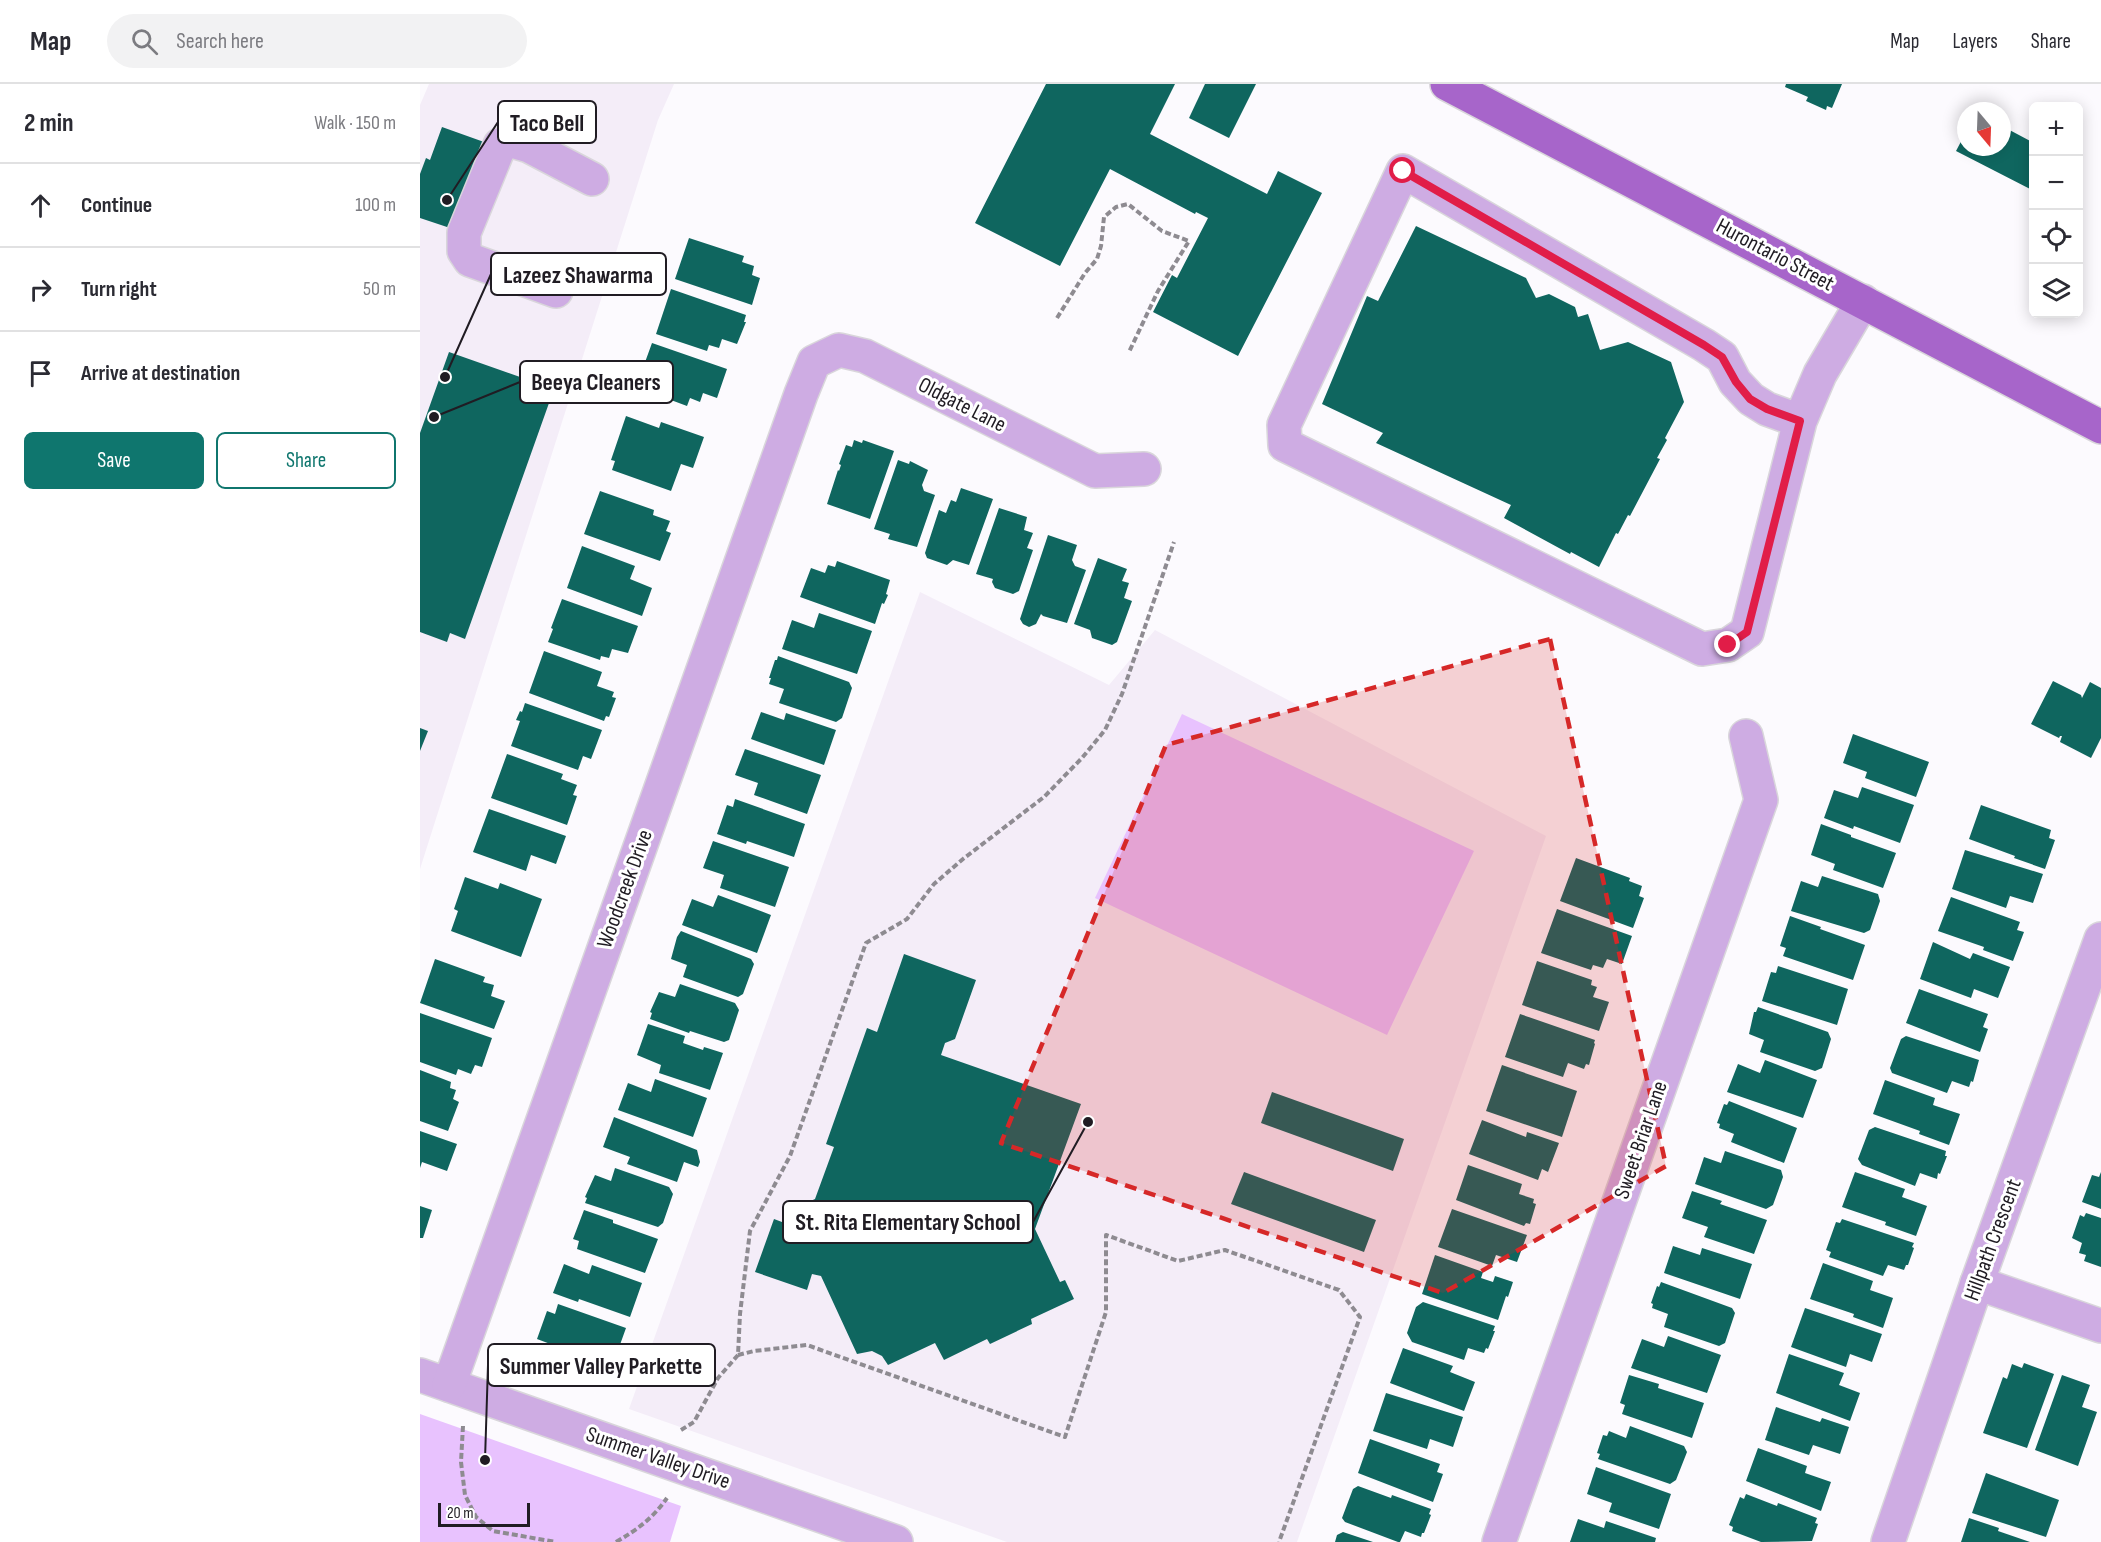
<!DOCTYPE html>
<html lang="en">
<head>
<meta charset="utf-8">
<style>
	body { margin:0; font-family:"Sofia Sans Condensed",sans-serif; background:#f2f2f3; color:#2b2b33 }
	.controls { position:absolute; right:18px; top:18px; display:grid; overflow:hidden; border-radius:9px; box-shadow:0 3px 15px #0003 }
	.controls button { width:54px; height:54px; display:grid; place-items:center; padding:0; border:0; border-bottom:2px solid #e1e1e2; background:#fff; color:#2b2b33; font:30px sans-serif }
	.compass { position:absolute; left:1537px; top:18px; width:54px; height:54px; border-radius:50%; background:#fff; box-shadow:0 3px 15px #0003; rotate:161deg }
	.scale { position:absolute; left:18px; bottom:15px; width:92px; box-sizing:border-box; padding-left:6px; border:3px solid #201c23; border-top:0; font-size:16px; line-height:21px; white-space:nowrap; color:#201c23; -webkit-text-stroke:4px #fff; paint-order:stroke }
	.stop { position:absolute; width:18px; height:18px; margin:-14px; border:4px solid #e11d48; border-radius:50%; background:#fff }
	.stop.end { background:#e11d48; border-color:#fff; box-shadow:0 2px 6px #0008 }
	.list { margin:0; padding:0; list-style:none }
	h2 { display:flex; justify-content:space-between; align-items:center; height:78px; margin:0; padding:0 24px; font-size:26px }
	h2 small { font-size:20px; font-weight:400; color:#7c7c81 }
	.list li { display:grid; grid-template-columns:39px 1fr auto; gap:18px; align-items:center; box-sizing:border-box; height:84px; padding:0 24px; border-top:2px solid #e1e1e2 }
	.list b { display:block; font-size:22px; white-space:nowrap }
	.list em { font-size:20px; font-style:normal; color:#7c7c81 }
	.actions { display:flex; gap:12px; padding:18px 24px }
	.actions a { flex:1; padding:14px 0; border:2px solid #0f766e; border-radius:9px; text-align:center; font-size:21px; color:#0f766e }
	.actions .main { background:#0f766e; color:#fff }
	.icon { flex:none; width:33px; height:33px; fill:none; stroke:currentColor; stroke-width:2; stroke-linecap:round; stroke-linejoin:round }
	.map { position:relative; flex:none; width:1681px; height:1458px; overflow:hidden }
	header { display:flex; align-items:center; gap:36px; box-sizing:border-box; height:84px; padding:0 30px; background:#fff; border-bottom:2px solid #e1e1e2 }
	header strong { font-size:28px }
	nav { display:flex; gap:33px; margin-inline-start:auto; font-size:21px }
	.search { width:420px; height:54px; background:#f2f2f3; display:flex; align-items:center; gap:15px; box-sizing:border-box; padding:0 21px; border-radius:33px; color:#7c7c81; font-size:22px }
	main { display:flex }
	aside { flex:1; background:#fff }
	.map>svg:first-child { display:block }
</style>
</head>
<body>
<header>
<strong>Map</strong>
<div class="search"><svg class="icon" aria-label="search" viewBox="0 0 24 24"><circle cx="10" cy="10" r="6"/><path d="M15 15l6 6"/></svg>Search here</div>
<nav><a>Map</a><a>Layers</a><a>Share</a></nav>
</header>
<main>
<aside>
<h2>2 min<small>Walk · 150 m</small></h2>
<ul class="list">
<li><svg class="icon" aria-label="ahead" viewBox="0 0 24 24"><path d="M12 20V5M6 11l6-6 6 6"/></svg><div><b>Continue</b></div><em>100 m</em></li>
<li><svg class="icon" aria-label="right" viewBox="0 0 24 24"><path d="M7 20v-9h11M14 6l5 5-5 5"/></svg><div><b>Turn right</b></div><em>50 m</em></li>
<li><svg class="icon" aria-label="arrive" viewBox="0 0 24 24"><path d="M6 21V4h12l-3 4 3 4H6"/></svg><div><b>Arrive at destination</b></div></li>
</ul>
<div class="actions"><a class="main">Save</a><a>Share</a></div>
</aside>
<div class="map">
<svg width="1681" height="1458" viewBox="0 0 1681 1458">
	<rect width="100%" height="100%" fill="#fcfafe"/>
	<g fill="#f4edf8">
		<polygon points="9,0 254,0 238,36 0,785 0,21"/>
		<polygon points="500,508 689,601 735,546 1126,752 877,1458 587,1458 209,1325"/>
	</g>
	<g fill="#e8c2fe">
		<polygon points="762,630 1054,767 967,951 675,814"/>
		<polygon points="0,1330 261,1422 250,1458 0,1458"/>
	</g>
	<g fill="#0f665f">
		<polygon points="626,0 755,0 730,50 847,110 858,87 902,109 818,272 733,228 752,191 757,194 788,134 776,128 775,130 690,85 640,182 555,139"/>
		<polygon points="785,0 836,0 809,54 769,34"/>
		<polygon points="1366,0 1422,0 1412,24 1407,22 1406,26 1386,17 1388,13 1365,3"/>
		<polygon points="1582,42 1614,59 1614,107 1536,67 1546,48 1546,63 1582,63"/>
		<polygon points="22,43 64,58 33,145 0,134 0,90 6,74 10,76"/>
		<polygon points="996,142 1106,194 1116,214 1129,210 1155,223 1158,233 1168,230 1180,266 1208,258 1251,278 1264,318 1245,354 1247,356 1237,374 1240,375 1210,432 1208,431 1198,450 1196,449 1179,483 1151,468 1150,470 1084,434 1091,421 956,359 963,349 902,320 947,212 958,217"/>
		<polygon points="269,154 324,172 322,178 334,182 332,191 340,194 332,221 255,195"/>
		<polygon points="251,205 326,231 324,238 326,238 317,260 302,255 299,264 289,261 287,267 236,250"/>
		<polygon points="232,259 307,285 297,314 283,309 280,318 270,314 267,322 216,303"/>
		<polygon points="29,268 134,305 45,555 30,549 27,558 0,548 0,349"/>
		<polygon points="206,332 239,344 241,338 284,353 273,384 261,380 251,407 192,386 195,377 191,376"/>
		<polygon points="434,356 442,359 443,356 474,367 450,435 407,420 418,386 419,387 421,381 419,380 426,361 432,363"/>
		<polygon points="478,376 489,380 490,377 508,386 502,401 504,407 515,411 497,463 468,455 470,450 454,445"/>
		<polygon points="541,404 573,415 549,481 533,476 527,481 507,474 505,469 519,426 526,429 531,416 536,418"/>
		<polygon points="180,407 234,426 233,431 250,437 246,447 251,449 240,477 164,450"/>
		<polygon points="579,424 607,433 604,446 613,449 607,464 613,466 599,507 593,510 575,504 572,498 573,495 556,490"/>
		<polygon points="628,451 657,461 652,476 655,482 666,486 647,539 623,532 621,530 616,540 609,543 603,540 600,535"/>
		<polygon points="162,462 215,482 210,495 232,504 222,532 147,504"/>
		<polygon points="678,474 707,485 702,497 709,499 704,514 712,517 697,558 692,561 672,554 670,546 654,540"/>
		<polygon points="417,477 470,496 466,510 468,511 464,520 462,519 455,540 380,513 391,484 405,489 408,481 415,483"/>
		<polygon points="142,515 218,542 208,569 192,565 189,574 181,572 180,576 128,558 133,545 131,544"/>
		<polygon points="399,529 452,547 437,590 362,565 372,536 394,544"/>
		<polygon points="124,567 182,588 177,602 194,608 192,613 196,614 189,633 186,632 184,637 109,609"/>
		<polygon points="358,572 429,598 432,604 422,634 416,638 359,619 364,605 349,600 351,594 349,594 355,576 357,576"/>
		<polygon points="1633,597 1661,611 1662,614 1670,598 1681,604 1681,654 1671,674 1640,658 1642,652 1640,652 1639,654 1611,640"/>
		<polygon points="105,619 182,646 171,675 163,672 158,686 91,662 100,637 96,636 100,627 102,628"/>
		<polygon points="341,628 364,636 366,629 416,646 404,681 331,655"/>
		<polygon points="0,644 8,647 0,667"/>
		<polygon points="1433,650 1509,678 1496,713 1445,694 1447,688 1423,679"/>
		<polygon points="325,665 401,691 387,730 334,711 338,699 315,691"/>
		<polygon points="87,670 143,690 141,695 157,701 153,711 157,712 147,741 71,714"/>
		<polygon points="1442,703 1494,721 1480,759 1434,742 1433,745 1404,734 1414,706 1438,714"/>
		<polygon points="315,715 385,740 374,773 327,757 326,760 297,750 307,721 313,723"/>
		<polygon points="1561,721 1631,746 1629,754 1635,756 1625,785 1594,774 1595,772 1549,755"/>
		<polygon points="69,725 146,752 136,780 111,771 106,787 53,768"/>
		<polygon points="1401,740 1431,751 1431,753 1476,769 1463,804 1413,786 1415,780 1391,771"/>
		<polygon points="293,757 369,783 355,823 300,804 304,791 283,784"/>
		<polygon points="1545,766 1623,790 1613,819 1590,812 1586,824 1532,805"/>
		<polygon points="1156,774 1210,794 1209,797 1222,802 1219,812 1224,814 1213,844 1140,817"/>
		<polygon points="1402,792 1458,810 1460,817 1450,846 1444,849 1371,827 1381,797 1398,803"/>
		<polygon points="45,793 78,805 80,799 122,815 101,873 31,847 38,827 34,825"/>
		<polygon points="298,811 351,831 337,869 262,841 272,815 293,823"/>
		<polygon points="1531,813 1600,838 1597,846 1604,848 1593,877 1563,866 1564,863 1518,847"/>
		<polygon points="1137,825 1212,852 1202,880 1187,875 1183,884 1173,881 1171,886 1121,869"/>
		<polygon points="1370,832 1401,843 1400,845 1445,861 1433,896 1363,872 1366,864 1360,862"/>
		<polygon points="261,847 331,875 334,880 323,910 318,913 263,893 267,881 251,875 257,853"/>
		<polygon points="1513,858 1550,875 1553,869 1590,883 1578,914 1554,905 1551,914 1500,895"/>
		<polygon points="484,870 556,896 535,955 525,959 521,971 661,1020 615,1145 640,1198 645,1196 654,1215 611,1235 612,1240 570,1260 567,1255 524,1276 515,1259 468,1281 462,1272 452,1267 437,1270 401,1192 392,1190 387,1206 335,1188 354,1135 370,1141 373,1135 369,1127 395,1115 414,1063 406,1060 447,944 457,948"/>
		<polygon points="15,875 65,893 63,898 74,901 71,912 85,917 74,945 0,919"/>
		<polygon points="1117,877 1172,896 1171,901 1177,903 1173,913 1189,918 1179,947 1102,921"/>
		<polygon points="1358,882 1428,905 1417,941 1342,917 1351,888 1356,889"/>
		<polygon points="260,900 315,919 319,926 309,956 304,958 270,947 269,949 230,935 232,929 230,928 239,908 255,913"/>
		<polygon points="1499,905 1568,930 1563,943 1568,945 1560,968 1486,939"/>
		<polygon points="1338,923 1408,948 1411,955 1402,984 1395,987 1340,968 1344,956 1329,950 1334,928 1336,928"/>
		<polygon points="0,929 72,954 62,983 55,981 51,990 38,985 36,991 0,978"/>
		<polygon points="1100,930 1175,956 1174,959 1175,960 1169,981 1166,980 1164,985 1148,979 1143,993 1085,973"/>
		<polygon points="228,940 265,952 263,959 283,966 284,963 303,969 290,1006 239,989 241,981 217,971"/>
		<polygon points="1486,952 1559,976 1553,998 1551,997 1549,1003 1532,997 1527,1009 1472,989 1470,984 1481,955"/>
		<polygon points="1345,976 1397,996 1383,1034 1307,1008 1318,980 1340,989"/>
		<polygon points="1082,981 1157,1007 1142,1053 1066,1027"/>
		<polygon points="0,986 31,998 30,1004 36,1006 33,1015 39,1018 28,1047 0,1037"/>
		<polygon points="235,995 287,1014 273,1053 198,1026 208,999 231,1008"/>
		<polygon points="1465,996 1515,1014 1513,1021 1540,1030 1529,1061 1499,1050 1500,1047 1453,1030"/>
		<polygon points="852,1008 984,1055 973,1087 841,1039"/>
		<polygon points="1309,1017 1377,1044 1364,1079 1311,1058 1314,1050 1299,1044 1300,1040 1297,1039 1304,1020 1307,1021"/>
		<polygon points="194,1033 277,1066 280,1078 278,1083 264,1078 257,1098 207,1080 210,1073 183,1063"/>
		<polygon points="1062,1036 1106,1053 1107,1048 1139,1059 1128,1088 1122,1085 1118,1096 1049,1070"/>
		<polygon points="1455,1043 1526,1067 1525,1072 1527,1072 1520,1090 1518,1089 1517,1095 1500,1089 1495,1102 1442,1081 1438,1075 1449,1046"/>
		<polygon points="0,1047 37,1060 27,1087 2,1078 0,1084"/>
		<polygon points="1305,1067 1361,1086 1363,1093 1353,1121 1346,1125 1275,1100 1284,1073 1301,1079"/>
		<polygon points="1048,1081 1102,1100 1099,1110 1114,1115 1113,1119 1116,1120 1110,1140 1106,1139 1104,1142 1036,1116"/>
		<polygon points="195,1084 249,1103 253,1110 243,1139 238,1143 165,1119 167,1114 165,1113 175,1091 191,1097"/>
		<polygon points="824,1088 956,1136 944,1168 811,1120"/>
		<polygon points="1435,1088 1485,1105 1482,1113 1507,1122 1496,1152 1465,1141 1466,1138 1422,1123"/>
		<polygon points="1681,1088 1681,1125 1662,1118 1672,1091 1679,1093"/>
		<polygon points="1272,1107 1302,1117 1300,1120 1347,1136 1334,1170 1284,1153 1288,1143 1262,1134"/>
		<polygon points="0,1122 12,1126 3,1154 0,1154"/>
		<polygon points="1032,1125 1107,1151 1097,1178 1076,1171 1072,1182 1018,1163"/>
		<polygon points="164,1126 193,1136 193,1139 238,1155 225,1189 157,1165 159,1157 153,1155"/>
		<polygon points="1666,1129 1681,1134 1681,1183 1664,1177 1666,1171 1659,1169 1662,1159 1652,1154 1660,1131 1664,1133"/>
		<polygon points="1422,1135 1494,1159 1492,1163 1494,1164 1488,1181 1486,1181 1484,1186 1468,1181 1463,1192 1409,1173 1411,1168 1406,1166 1416,1138 1420,1139"/>
		<polygon points="1253,1162 1280,1171 1282,1164 1332,1180 1320,1215 1244,1189"/>
		<polygon points="1015,1171 1063,1188 1061,1194 1073,1198 1075,1192 1093,1198 1088,1213 1086,1212 1078,1236 1002,1210"/>
		<polygon points="1403,1179 1453,1197 1450,1206 1473,1214 1463,1244 1433,1233 1434,1230 1390,1215"/>
		<polygon points="144,1180 169,1190 172,1181 222,1199 210,1233 159,1215 158,1218 133,1209"/>
		<polygon points="1241,1198 1312,1224 1315,1229 1305,1259 1299,1262 1244,1243 1248,1230 1232,1224 1233,1220 1231,1219 1237,1202 1239,1203"/>
		<polygon points="1003,1218 1075,1242 1073,1247 1075,1247 1068,1265 1066,1264 1064,1269 1048,1264 1044,1276 992,1258 987,1249 996,1223"/>
		<polygon points="138,1220 206,1244 192,1283 156,1272 157,1270 117,1255 127,1227 135,1230"/>
		<polygon points="1385,1224 1462,1250 1452,1278 1430,1270 1426,1283 1371,1263"/>
		<polygon points="1248,1252 1301,1271 1287,1309 1211,1284 1222,1255 1244,1263"/>
		<polygon points="983,1264 1033,1282 1030,1288 1055,1298 1044,1327 970,1299"/>
		<polygon points="1369,1270 1424,1289 1419,1301 1440,1309 1430,1337 1356,1309"/>
		<polygon points="1604,1279 1634,1290 1607,1364 1563,1349 1583,1293 1587,1295 1592,1280 1602,1284"/>
		<polygon points="1209,1291 1239,1300 1238,1304 1284,1319 1272,1354 1202,1330 1205,1321 1200,1319"/>
		<polygon points="1642,1291 1670,1301 1662,1323 1677,1328 1658,1382 1615,1366"/>
		<polygon points="966,1309 1043,1333 1033,1363 1010,1355 1007,1365 953,1347"/>
		<polygon points="1356,1323 1400,1338 1402,1334 1429,1343 1420,1370 1393,1361 1389,1371 1345,1356"/>
		<polygon points="1210,1342 1264,1362 1267,1368 1256,1396 1250,1400 1178,1375 1180,1370 1177,1369 1183,1351 1187,1352 1189,1347 1206,1354"/>
		<polygon points="950,1355 1020,1380 1017,1388 1023,1390 1013,1418 938,1389"/>
		<polygon points="1338,1364 1387,1382 1385,1389 1411,1398 1401,1427 1326,1397"/>
		<polygon points="1176,1383 1251,1410 1239,1445 1189,1428 1192,1419 1167,1410"/>
		<polygon points="1566,1389 1639,1416 1626,1453 1552,1429"/>
		<polygon points="938,1402 971,1414 972,1411 1011,1425 1009,1430 1011,1431 1004,1449 1002,1449 1001,1453 985,1447 980,1458 978,1458 925,1438 922,1434 933,1405"/>
		<polygon points="1326,1410 1357,1422 1358,1419 1397,1434 1395,1439 1398,1440 1392,1457 1341,1458 1312,1447 1313,1443 1309,1441 1320,1413 1324,1415"/>
		<polygon points="1549,1434 1579,1444 1578,1447 1610,1458 1541,1458"/>
		<polygon points="1158,1435 1184,1444 1186,1437 1236,1454 1235,1458 1150,1458"/>
		<polygon points="923,1448 953,1458 915,1458 917,1451"/>
	</g>
	<g fill="none" stroke-linecap="round" stroke-linejoin="round">
		<g stroke="#d9d6db" stroke-width="36">
			<g id="minor">
				<polyline points="136,207 50,176 44,167 44,149 80,61 92,57 109,62 172,95"/>
				<polyline points="1380,337 1347,325 1331,315 1315,298 1302,273 1284,261 983,87 864,341 865,361 1282,565 1308,561 1327,548 1380,337 1400,290 1443,217"/>
				<polyline points="1557,1199 1681,1242"/>
				<polyline points="0,1291 476,1458"/>
				<polyline points="29,1301 381,310 394,278 419,266 445,272 675,387 724,385"/>
				<polyline points="1079,1458 1341,716 1326,652"/>
				<polyline points="1468,1458 1557,1199 1681,855"/>
			</g>
		</g>
		<g stroke="#d9d6db" stroke-width="36">
			<polyline id="major" points="1027,0 1681,343"/>
		</g>
		<g stroke="#8e8b91" stroke-width="4" stroke-dasharray="6 3" stroke-linecap="butt">
			<polyline points="637,234 665,189 677,175 681,162 684,133 696,123 708,120 742,147 769,157 738,207 709,268"/>
			<polyline points="318,1271 334,1267 387,1261 645,1353 686,1228 686,1151 758,1177 805,1166 919,1206 940,1233 859,1458"/>
			<polyline points="43,1342 41,1378 45,1411 56,1433 73,1447 136,1458"/>
			<polyline points="261,1346 274,1338 298,1294 318,1271 320,1230 330,1147 370,1072 446,859 487,835 514,800 543,775 624,713 662,674 685,646 702,610 754,458"/>
			<path d="M196,1458C218,1445 232,1435 247,1414"/>
		</g>
		<use href="#minor" stroke="#ceace3" stroke-width="33"/>
		<use href="#major" stroke="#a765ca" stroke-width="33"/>
	</g>
	<g fill="none" stroke-linecap="round" stroke-linejoin="round">
		<polyline stroke="#e11d48" stroke-width="8" points="983,87 1284,261 1302,273 1316,298 1330,315 1347,325 1380,337 1327,548 1308,561"/>
	</g>
	<path fill="#d62828" fill-opacity="0.2" stroke="#d62828" stroke-width="4.5" stroke-dasharray="12 8" stroke-linejoin="round" d="M1130,555L1246,1082L1023,1209L581,1059L746,661Z"/>
	<g text-anchor="middle" dominant-baseline="central" stroke-width="6" stroke-linejoin="round" paint-order="stroke">
		<g font-size="22" fill="#201c23" stroke="#fff">
			<text transform="translate(1355 171) rotate(28)">Hurontario Street</text>
			<text transform="translate(542 321) rotate(27)">Oldgate Lane</text>
			<text transform="translate(205 805) rotate(-70)">Woodcreek Drive</text>
			<text transform="translate(1221 1056) rotate(-71)">Sweet Briar Lane</text>
			<text transform="translate(1573 1156) rotate(-70)">Hillpath Crescent</text>
			<text transform="translate(238 1374) rotate(19)">Summer Valley Drive</text>
		</g>
	</g>
	<path fill="none" stroke="#201c23" stroke-width="2" d="M27 116L78 38M25 293L71 190M14 333L100 298M668 1038L613 1138M65 1376L68 1281"/>
	<g fill="#201c23" stroke="#fff" stroke-width="2">
		<circle cx="27" cy="116" r="6"/>
		<circle cx="25" cy="293" r="6"/>
		<circle cx="14" cy="333" r="6"/>
		<circle cx="668" cy="1038" r="6"/>
		<circle cx="65" cy="1376" r="6"/>
	</g>
	<g fill="#fff" stroke="#201c23" stroke-width="2">
		<rect x="78" y="17" width="98" height="42" rx="6"/>
		<rect x="71" y="169" width="175" height="42" rx="6"/>
		<rect x="100" y="277" width="153" height="42" rx="6"/>
		<rect x="363" y="1117" width="250" height="42" rx="6"/>
		<rect x="68" y="1260" width="227" height="42" rx="6"/>
	</g>
	<g font-size="24" text-anchor="middle" font-weight="bold" fill="#201c23">
		<text x="127" y="47">Taco Bell</text>
		<text x="158" y="199">Lazeez Shawarma</text>
		<text x="176" y="306">Beeya Cleaners</text>
		<text x="488" y="1146">St. Rita Elementary School</text>
		<text x="181" y="1290">Summer Valley Parkette</text>
	</g>
</svg>
<div class="controls">
<button>+</button>
<button>−</button>
<button><svg class="icon" aria-label="locate" viewBox="0 0 24 24"><circle cx="12" cy="12" r="6"/><path d="M12 2v4M12 18v4M2 12h4M18 12h4"/></svg></button>
<button><svg class="icon" aria-label="layers" viewBox="0 0 24 24"><path d="M12 4l9 5-9 5-9-5zM3 14l9 5 9-5"/></svg></button>
</div>
<svg class="compass" viewBox="-18 -18 36 36"><path d="M0-13l5 13h-10z" fill="#e53935"/><path d="M0 13l5-13h-10z" fill="#7c7c81"/></svg>
<div class="scale">20 m</div>
<div class="stop" style="left:983px;top:87px"></div>
<div class="stop end" style="left:1308px;top:561px"></div>
</div>
</main>
</body>
</html>
